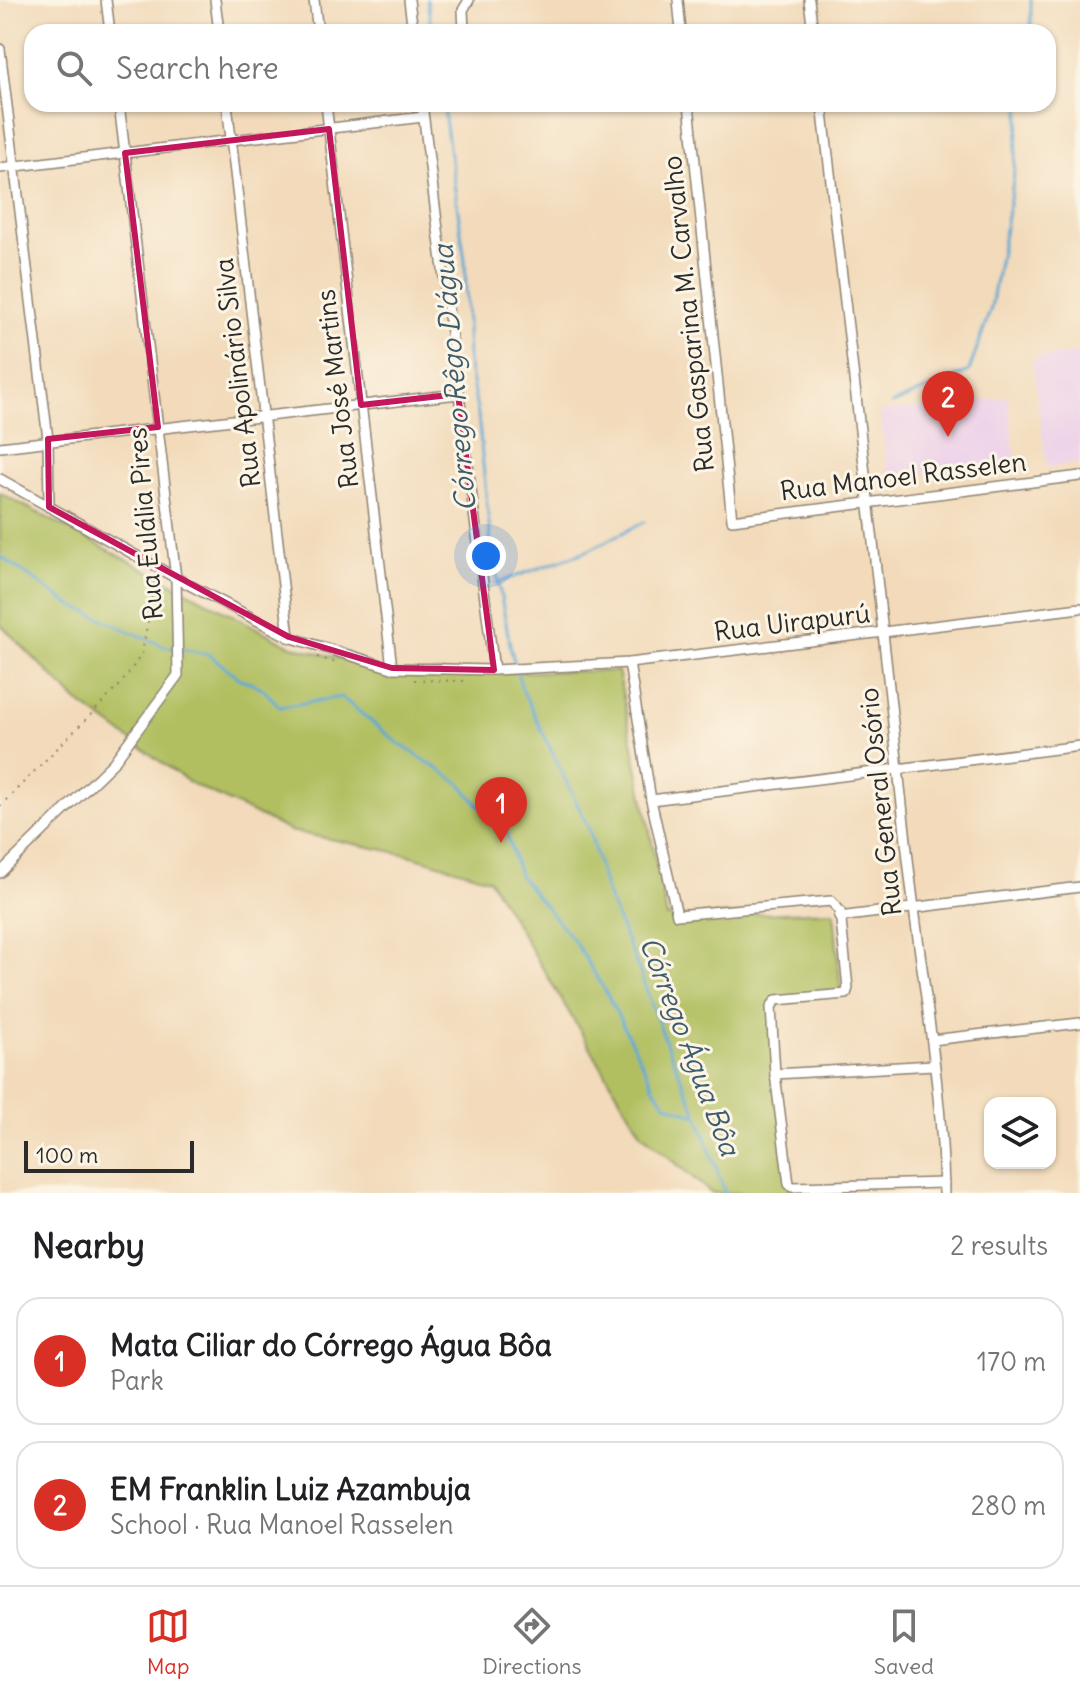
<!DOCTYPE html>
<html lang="en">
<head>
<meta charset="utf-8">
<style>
	body { margin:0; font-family:Delius,sans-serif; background:#f6f6f6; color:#202124 }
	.controls { position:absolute; right:24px; bottom:24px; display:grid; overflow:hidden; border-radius:16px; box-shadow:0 2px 6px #0004 }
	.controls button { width:72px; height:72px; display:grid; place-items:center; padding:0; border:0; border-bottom:2px solid #e0e0e0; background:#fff; color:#202124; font:40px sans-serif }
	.scale { position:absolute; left:24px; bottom:20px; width:170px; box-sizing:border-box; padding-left:8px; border:4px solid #2b2b2b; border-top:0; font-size:22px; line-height:28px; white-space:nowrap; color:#2b2b2b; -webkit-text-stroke:6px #fcf5e5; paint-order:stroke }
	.you { position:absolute; left:486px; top:556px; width:28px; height:28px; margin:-20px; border:6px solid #fff; border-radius:50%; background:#1a73e8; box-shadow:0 0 0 12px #1a73e833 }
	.badge { display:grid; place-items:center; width:52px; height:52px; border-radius:50%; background:#d93025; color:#fff; font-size:26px; font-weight:700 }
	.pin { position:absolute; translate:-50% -66px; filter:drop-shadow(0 2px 4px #0008) }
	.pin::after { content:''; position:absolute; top:42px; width:28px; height:24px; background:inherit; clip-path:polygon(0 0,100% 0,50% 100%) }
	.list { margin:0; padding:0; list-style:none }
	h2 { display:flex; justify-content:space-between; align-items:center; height:104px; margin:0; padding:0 32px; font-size:34px }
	h2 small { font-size:26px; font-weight:400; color:#757577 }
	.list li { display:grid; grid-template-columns:52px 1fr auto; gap:24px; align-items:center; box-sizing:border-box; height:128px; margin:0 16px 16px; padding:0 16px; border:2px solid #e0e0e0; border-radius:24px }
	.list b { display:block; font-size:30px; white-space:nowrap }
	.list p { margin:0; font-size:26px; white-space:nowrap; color:#757577 }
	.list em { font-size:26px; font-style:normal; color:#757577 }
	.icon { flex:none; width:44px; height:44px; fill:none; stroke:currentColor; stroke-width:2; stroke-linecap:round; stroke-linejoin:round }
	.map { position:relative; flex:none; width:1080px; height:1193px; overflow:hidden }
	.search { position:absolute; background:#fff; box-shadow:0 2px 6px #0004; left:24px; right:24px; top:24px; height:88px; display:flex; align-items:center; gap:20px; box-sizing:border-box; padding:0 28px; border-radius:24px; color:#757577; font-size:30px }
	.sheet { height:392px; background:#fff }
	nav { display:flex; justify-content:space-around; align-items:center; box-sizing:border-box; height:112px; border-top:2px solid #e0e0e0; background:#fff; font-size:22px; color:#757577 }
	nav a { display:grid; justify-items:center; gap:4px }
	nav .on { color:#d93025 }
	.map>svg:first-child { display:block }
</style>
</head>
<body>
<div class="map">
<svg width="1080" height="1193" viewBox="0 0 1080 1193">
	<rect width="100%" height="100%" fill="#fcf5e5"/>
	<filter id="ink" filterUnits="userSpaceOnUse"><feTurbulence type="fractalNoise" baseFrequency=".0125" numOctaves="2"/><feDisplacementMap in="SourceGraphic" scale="16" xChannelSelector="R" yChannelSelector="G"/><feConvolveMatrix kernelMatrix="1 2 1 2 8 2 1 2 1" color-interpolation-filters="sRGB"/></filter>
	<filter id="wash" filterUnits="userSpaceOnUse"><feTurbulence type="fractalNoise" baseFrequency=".006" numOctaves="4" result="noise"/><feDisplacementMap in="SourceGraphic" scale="32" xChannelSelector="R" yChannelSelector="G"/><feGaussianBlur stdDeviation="1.8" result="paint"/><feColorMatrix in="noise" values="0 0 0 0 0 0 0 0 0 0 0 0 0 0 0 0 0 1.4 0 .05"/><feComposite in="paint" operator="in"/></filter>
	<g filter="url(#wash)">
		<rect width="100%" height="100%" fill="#f2daba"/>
		<g fill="#edd0e9">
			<polygon points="1080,352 1080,463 1047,467 1032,359"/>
			<polygon points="1008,397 1016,462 888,477 880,412"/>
		</g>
		<polygon fill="#b1bf61" stroke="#6e7546" stroke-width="2" points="0,493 289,645 393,673 618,671 667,917 834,911 841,993 771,1003 789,1189 846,1186 846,1193 711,1193 642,1134 489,879 409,855 290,831 190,783 77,701 0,624"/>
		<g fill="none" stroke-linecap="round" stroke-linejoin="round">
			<g stroke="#57a5d1" stroke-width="3">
				<polyline points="427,0 432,32"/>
				<polyline points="1031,32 1031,0"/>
				<polyline points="443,104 465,261 468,361 478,415 491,544 511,650 522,689 589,829 606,892 639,970 666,1043 698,1116 725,1193"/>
				<polyline points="892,404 969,371 991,308 1013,182 1021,104"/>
				<polyline points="0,556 69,604 163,646 208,654 239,678 262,688 280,707 341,697 398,743 461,784 479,806 501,813 519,875 575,942 607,994 655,1089 666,1104 698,1116"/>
				<polyline points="497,583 587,551 644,522"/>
			</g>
		</g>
	</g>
	<g filter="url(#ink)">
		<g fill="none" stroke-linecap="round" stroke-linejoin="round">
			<g stroke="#8e8272" stroke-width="12">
				<g id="minor">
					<polyline points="106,0 110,32"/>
					<polyline points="215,0 219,32"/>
					<polyline points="314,0 318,32"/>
					<polyline points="409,0 413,32"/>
					<polyline points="678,0 681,32"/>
					<polyline points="809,0 813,32"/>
					<polyline points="464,32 463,10 469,0"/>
					<polyline points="0,49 48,439 49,507"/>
					<polyline points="227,104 289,637"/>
					<polyline points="326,104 392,668"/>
					<polyline points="422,104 494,670"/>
					<polyline points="689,104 732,520 1080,476"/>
					<path d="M822,104C852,353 880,601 907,850C919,964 942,1078 944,1193"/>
					<polyline points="0,168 423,117"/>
					<polyline points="0,447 458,394"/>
					<polyline points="0,479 176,578 289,637 392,668 494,670 629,663 1080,608"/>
					<polyline points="629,663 651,800 677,915 831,901 840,911 848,988 846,994 776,1000 771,1007 775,1074 789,1184 792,1187 944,1183"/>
					<polyline points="651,800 1080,746"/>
					<polyline points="0,873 113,763 178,675 176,578 119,104"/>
					<polyline points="839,917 1080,887"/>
					<polyline points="932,1040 1080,1023"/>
					<polyline points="775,1074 934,1065"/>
				</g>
			</g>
			<g stroke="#8e8272" stroke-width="2" stroke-dasharray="2 6" stroke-linecap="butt">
				<polyline points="148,551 160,539"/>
				<polyline points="317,657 337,663"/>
				<polyline points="414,680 467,681"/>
				<polyline points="0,806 120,685 142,654 155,579"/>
			</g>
			<use href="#minor" stroke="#fff" stroke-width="9"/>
		</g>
	</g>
	<path fill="none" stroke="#c2185b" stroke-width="6" stroke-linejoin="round" d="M329,129L361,405L458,394L494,670L392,668L289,637L49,507L48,439L158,427L125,153Z"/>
	<g text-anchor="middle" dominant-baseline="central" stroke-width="6" stroke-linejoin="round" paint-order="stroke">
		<g font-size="26" fill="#2b2b2b" stroke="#fcf5e5">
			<text transform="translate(688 314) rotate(-96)">Rua Gasparina M. Carvalho</text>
			<text transform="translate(237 373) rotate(-97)">Rua Apolinário Silva</text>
			<text transform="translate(337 389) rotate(-97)">Rua José Martins</text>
			<text transform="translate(903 476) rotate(-7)">Rua Manoel Rasselen</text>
			<text transform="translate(145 524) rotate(-95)">Rua Eulália Pires</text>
			<text transform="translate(792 622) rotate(-7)">Rua Uirapurú</text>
			<text transform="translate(880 802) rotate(-96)">Rua General Osório</text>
		</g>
		<g font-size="28" font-style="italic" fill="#3d5c6d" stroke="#fcf5e5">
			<text transform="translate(454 378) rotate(-95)">Córrego Rêgo D'água</text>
			<text transform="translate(690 1046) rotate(69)">Córrego Água Bôa</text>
		</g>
	</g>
</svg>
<div class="controls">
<button><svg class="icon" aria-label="layers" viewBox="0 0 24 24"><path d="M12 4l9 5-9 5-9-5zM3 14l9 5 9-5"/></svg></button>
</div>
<div class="scale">100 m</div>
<div class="you"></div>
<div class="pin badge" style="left:501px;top:843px">1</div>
<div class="pin badge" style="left:948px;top:437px">2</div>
<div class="search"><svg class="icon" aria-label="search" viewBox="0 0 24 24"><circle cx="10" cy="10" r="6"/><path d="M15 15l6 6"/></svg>Search here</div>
</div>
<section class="sheet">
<h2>Nearby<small>2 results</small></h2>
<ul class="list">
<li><span class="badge">1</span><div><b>Mata Ciliar do Córrego Água Bôa</b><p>Park</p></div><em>170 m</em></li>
<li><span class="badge">2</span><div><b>EM Franklin Luiz Azambuja</b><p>School · Rua Manoel Rasselen</p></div><em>280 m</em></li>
</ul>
</section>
<nav>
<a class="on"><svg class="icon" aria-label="map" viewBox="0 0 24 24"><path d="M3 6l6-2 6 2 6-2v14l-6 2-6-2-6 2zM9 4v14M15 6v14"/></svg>Map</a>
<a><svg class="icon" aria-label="directions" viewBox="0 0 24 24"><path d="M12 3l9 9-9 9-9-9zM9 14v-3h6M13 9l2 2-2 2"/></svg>Directions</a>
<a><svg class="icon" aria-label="saved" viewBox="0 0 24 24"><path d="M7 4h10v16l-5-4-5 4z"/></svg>Saved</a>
</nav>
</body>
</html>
